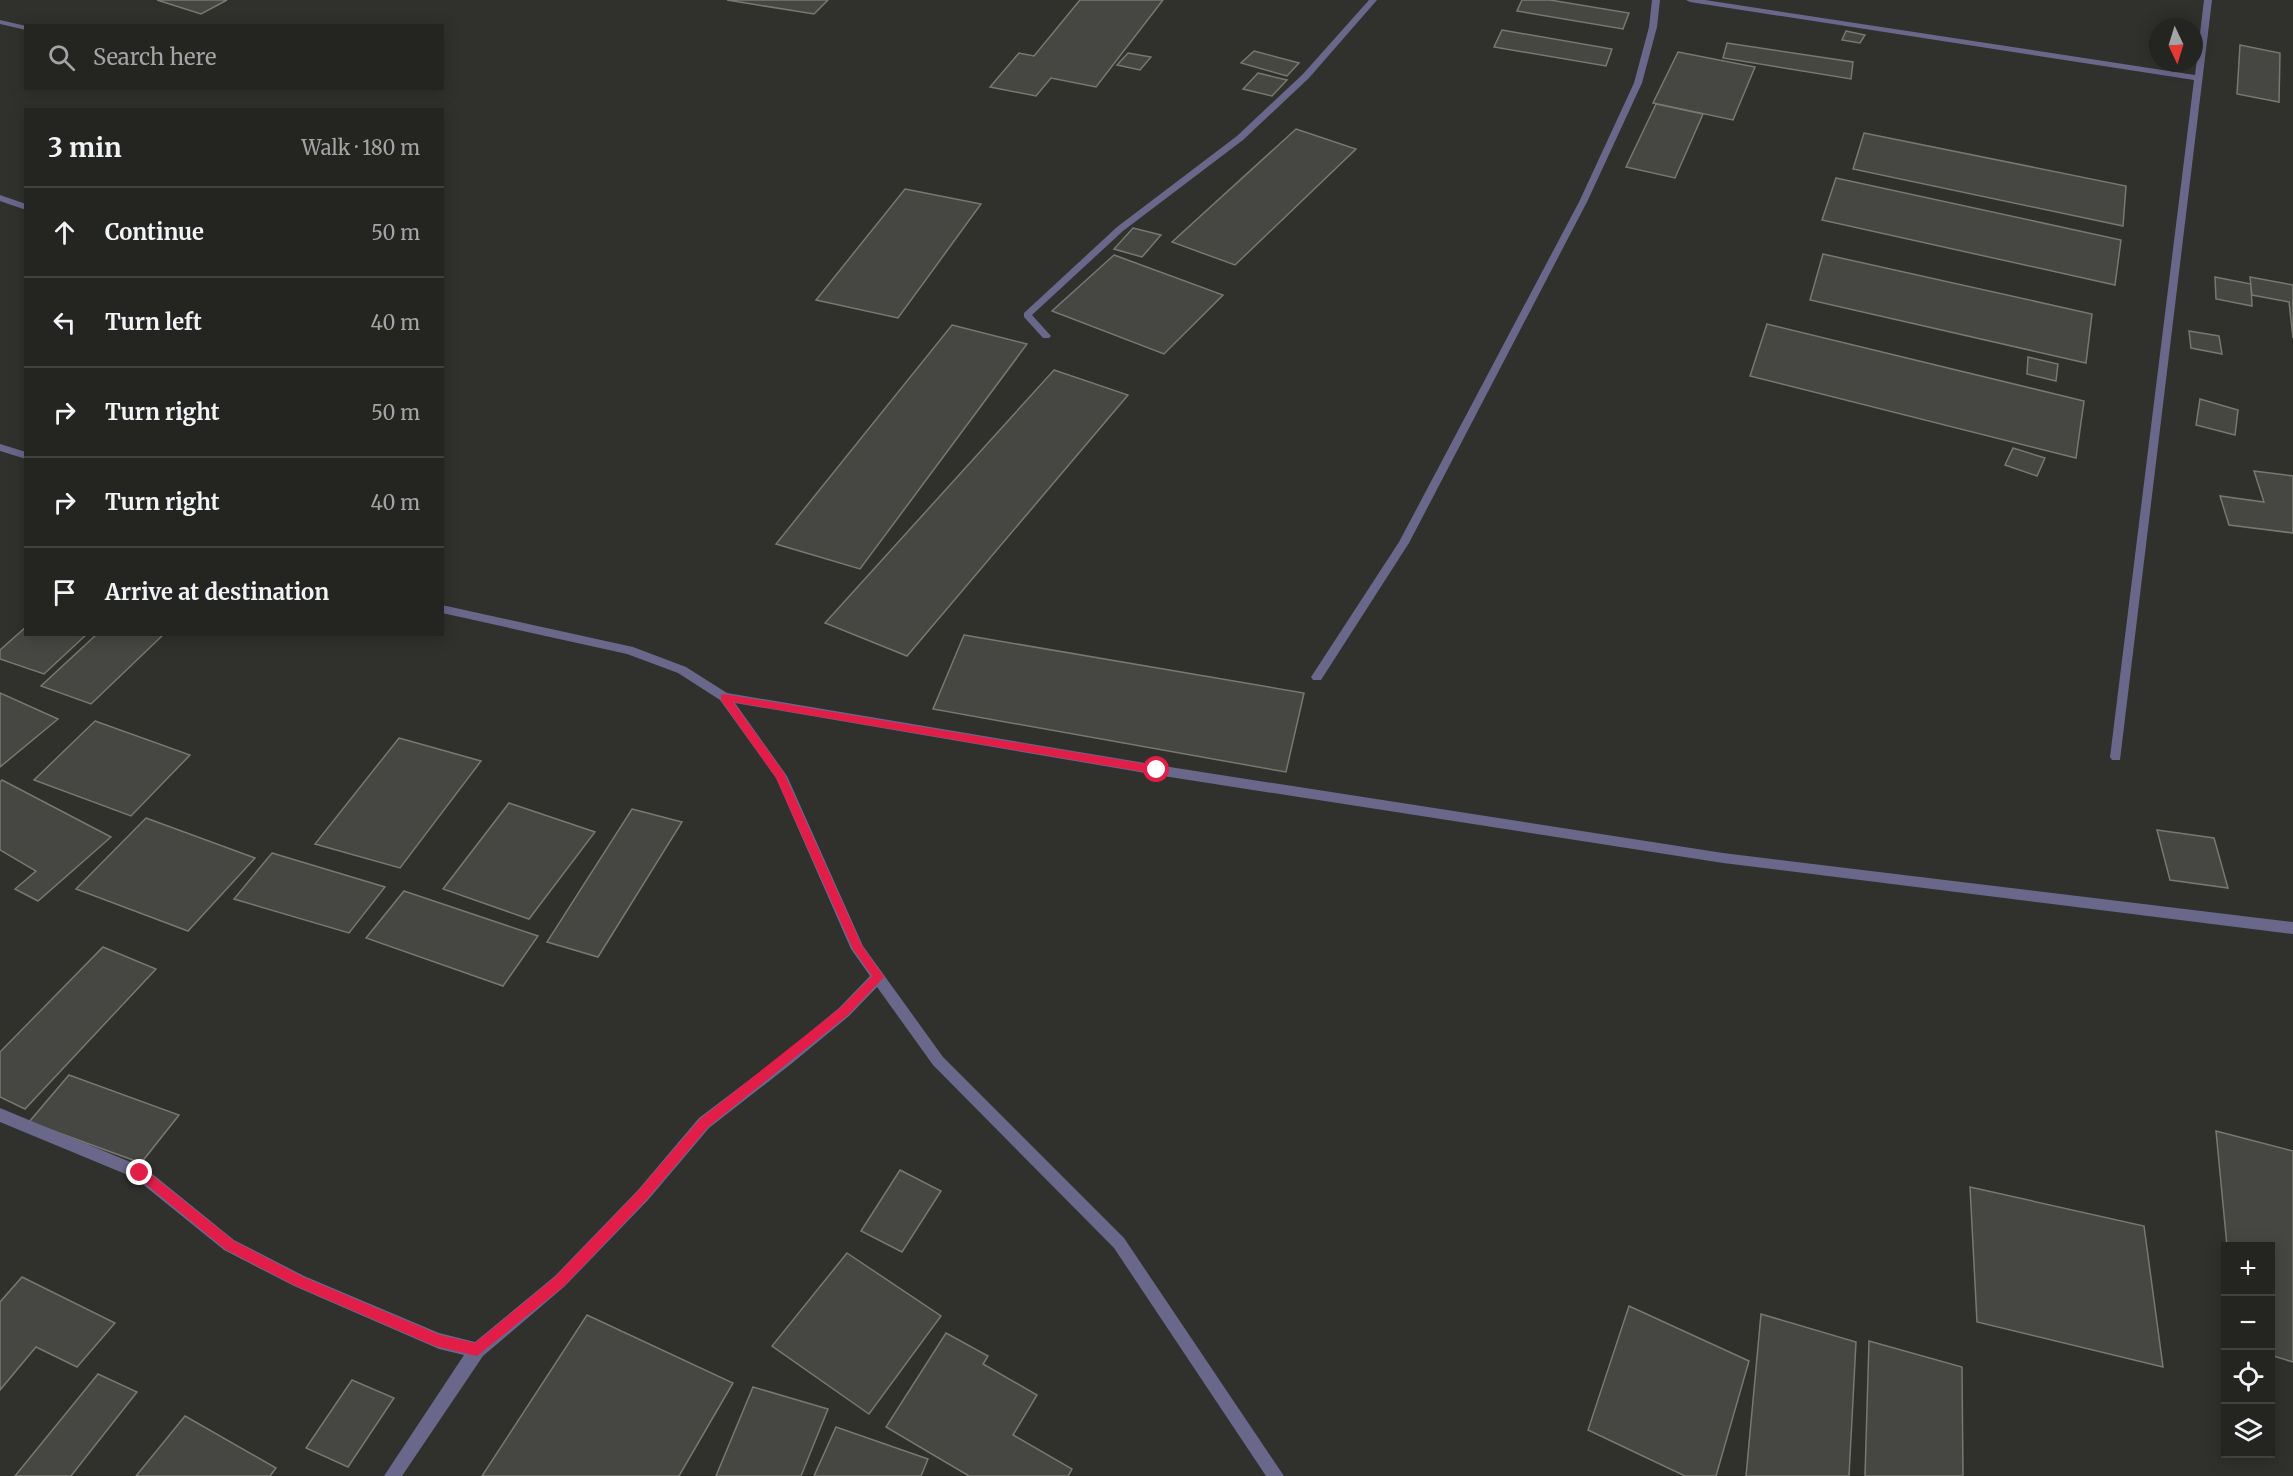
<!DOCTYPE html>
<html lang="en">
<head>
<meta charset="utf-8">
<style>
	body { margin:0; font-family:Merriweather,serif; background:#30302e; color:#f1f3f6 }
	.controls { position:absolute; right:18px; bottom:18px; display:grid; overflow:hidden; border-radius:0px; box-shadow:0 3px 15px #0003 }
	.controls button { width:54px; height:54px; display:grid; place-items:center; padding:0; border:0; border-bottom:2px solid #41413f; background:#242421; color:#f1f3f6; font:30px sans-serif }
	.compass { position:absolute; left:2149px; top:18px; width:54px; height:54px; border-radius:50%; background:#242421; box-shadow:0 3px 15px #0003; rotate:176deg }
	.stop { position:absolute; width:18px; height:18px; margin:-14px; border:4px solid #e11d48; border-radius:50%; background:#fff }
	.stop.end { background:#e11d48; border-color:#fff; box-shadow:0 2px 6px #0008 }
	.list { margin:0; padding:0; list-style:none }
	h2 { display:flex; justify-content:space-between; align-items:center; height:78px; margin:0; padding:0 24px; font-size:26px }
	h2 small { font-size:20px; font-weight:400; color:#a3a4a5 }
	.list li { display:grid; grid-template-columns:39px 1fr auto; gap:18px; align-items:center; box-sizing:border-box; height:90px; padding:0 24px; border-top:2px solid #41413f }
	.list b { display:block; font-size:22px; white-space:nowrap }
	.list em { font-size:20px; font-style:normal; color:#a3a4a5 }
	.icon { flex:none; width:33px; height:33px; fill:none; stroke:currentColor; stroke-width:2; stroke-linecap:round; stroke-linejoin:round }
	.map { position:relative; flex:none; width:2293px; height:1476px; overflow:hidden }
	.search { position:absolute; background:#242421; box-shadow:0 3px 15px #0003; left:24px; top:24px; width:420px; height:66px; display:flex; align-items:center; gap:15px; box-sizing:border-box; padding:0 21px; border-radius:0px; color:#a3a4a5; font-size:22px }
	.panel { position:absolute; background:#242421; box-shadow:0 3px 15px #0003; left:24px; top:108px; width:420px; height:528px; border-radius:0px }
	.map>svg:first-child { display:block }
</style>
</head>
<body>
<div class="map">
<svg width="2293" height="1476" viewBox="0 0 2293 1476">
	<rect width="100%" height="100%" fill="#30302c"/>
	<g fill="#464742" stroke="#787873" stroke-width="1.5">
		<polygon points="157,0 227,0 201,14"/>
		<polygon points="727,0 828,0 814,14"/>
		<polygon points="1080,0 1163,0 1096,87 1051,78 1036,96 990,87 1019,53 1034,56"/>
		<polygon points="1522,0 1550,0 1629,13 1623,29 1517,11"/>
		<polygon points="1502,30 1612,49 1606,66 1494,47"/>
		<polygon points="1846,31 1865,35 1860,43 1842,40"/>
		<polygon points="1727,43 1853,62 1851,79 1723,58"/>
		<polygon points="2240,45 2280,53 2279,102 2237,94"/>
		<polygon points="1254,51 1299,63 1287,76 1241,63"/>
		<polygon points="1678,52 1755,67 1733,120 1653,103"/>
		<polygon points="1128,53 1151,57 1140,70 1117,65"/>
		<polygon points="1258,73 1287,80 1272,96 1243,89"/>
		<polygon points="1656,104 1703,114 1675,178 1626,167"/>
		<polygon points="1296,129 1356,149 1235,265 1172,242"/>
		<polygon points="1864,133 2126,186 2123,226 1853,169"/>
		<polygon points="1836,178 2121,240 2115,285 1822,220"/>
		<polygon points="905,189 981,204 898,318 816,300"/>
		<polygon points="1133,228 1161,235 1142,257 1114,249"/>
		<polygon points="1823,254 2092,314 2086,363 1810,300"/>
		<polygon points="1114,255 1223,295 1164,354 1052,311"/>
		<polygon points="2215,277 2251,284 2252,306 2216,299"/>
		<polygon points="2250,277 2293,285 2293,338 2289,302 2252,295"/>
		<polygon points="1767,324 2084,401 2076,458 1750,376"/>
		<polygon points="952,325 1027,344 860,569 776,544"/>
		<polygon points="2189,331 2219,336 2222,354 2191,348"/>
		<polygon points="2028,357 2058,364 2056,381 2027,374"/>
		<polygon points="1054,370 1128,395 907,656 825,623"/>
		<polygon points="2200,399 2238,410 2235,435 2196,425"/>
		<polygon points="2013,448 2045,458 2037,476 2005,465"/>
		<polygon points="2254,471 2293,476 2293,533 2229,525 2220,496 2264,502"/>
		<polygon points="26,627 26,634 87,634 44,674 0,659 0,650"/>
		<polygon points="97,634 164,634 91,704 41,686"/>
		<polygon points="964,635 1304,693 1286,772 933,709"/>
		<polygon points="0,693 58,719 0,767"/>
		<polygon points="95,721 190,755 131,816 34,780"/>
		<polygon points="399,738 481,761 400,868 315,844"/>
		<polygon points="2,780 111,837 38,901 15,889 36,871 0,850 0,782"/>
		<polygon points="509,803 595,832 529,919 443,889"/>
		<polygon points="632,809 682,822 598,957 547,942"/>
		<polygon points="146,818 255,858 188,931 76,889"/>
		<polygon points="2157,830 2214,838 2228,888 2170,880"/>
		<polygon points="272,853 385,887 349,933 234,899"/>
		<polygon points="404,891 538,936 503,986 366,938"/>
		<polygon points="103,947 156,969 25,1109 0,1097 0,1052"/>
		<polygon points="69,1075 179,1115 141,1163 29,1122"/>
		<polygon points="2216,1131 2293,1151 2293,1362 2270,1355 2270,1246 2227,1246"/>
		<polygon points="900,1170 941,1191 902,1252 861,1231"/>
		<polygon points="1970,1187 2144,1226 2163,1367 1977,1322"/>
		<polygon points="847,1253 941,1316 869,1414 772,1346"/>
		<polygon points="22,1277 115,1323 77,1367 36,1347 0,1390 0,1302"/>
		<polygon points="1629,1306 1749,1361 1716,1476 1685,1476 1588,1430"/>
		<polygon points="1761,1314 1856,1342 1849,1476 1746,1476"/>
		<polygon points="587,1315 733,1383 679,1476 482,1476"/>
		<polygon points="946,1333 988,1356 983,1364 1037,1395 1013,1435 1072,1469 1068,1476 969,1476 886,1427"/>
		<polygon points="1869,1341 1962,1367 1963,1476 1865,1476"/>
		<polygon points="98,1374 137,1392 71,1476 15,1476"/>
		<polygon points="352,1380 394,1398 348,1467 306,1448"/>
		<polygon points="753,1387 828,1409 801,1476 716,1476"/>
		<polygon points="185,1416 276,1468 270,1476 136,1476"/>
		<polygon points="836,1427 928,1459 921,1476 814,1476"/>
	</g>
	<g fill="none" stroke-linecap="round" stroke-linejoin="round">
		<g fill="#69678a" fill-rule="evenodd">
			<polygon points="1369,0 1377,0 1309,78 1243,140 1123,231 1032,315 1051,336 1049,338 1043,338 1024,317 1024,313 1117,227 1237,136 1303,74"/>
			<polygon points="1652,0 1660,0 1657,27 1642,83 1587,202 1409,543 1321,680 1313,680 1311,677 1313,674 1399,542 1579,202 1634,83 1649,27"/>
			<polygon points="1686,0 1705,0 2195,75 2204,0 2212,0 2120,760 2112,760 2110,757 2194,80 1690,2"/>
			<polygon points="0,20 26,26 26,30 0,24"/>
			<polygon points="0,195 26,204 26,210 0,201"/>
			<polygon points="0,444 26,452 26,459 0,451"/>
			<polygon points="442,605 633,647 686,667 727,693 1157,765 1723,853 2293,922 2293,934 1723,863 1157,775 735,703 787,776 863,946 943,1057 1124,1238 1284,1476 1266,1476 1114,1248 933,1065 877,987 849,1016 791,1064 709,1128 648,1200 565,1286 483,1356 402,1476 384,1476 464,1355 439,1349 294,1286 224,1250 135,1178 0,1122 0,1108 145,1168 234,1240 304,1276 439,1333 475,1342 555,1276 638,1190 699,1118 781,1056 839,1008 870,976 851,949 776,778 720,700 678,673 627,654 442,613"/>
		</g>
	</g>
	<polygon fill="#e11d48" points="724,694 1157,766 1162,770 1157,774 733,702 784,773 862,946 884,977 848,1015 708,1127 647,1199 564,1286 477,1356 435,1346 294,1285 225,1249 136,1176 136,1169 144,1169 234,1241 303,1277 440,1335 475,1343 555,1277 638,1191 700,1119 840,1008 872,976 853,949 776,778 721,700 721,695"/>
</svg>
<div class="controls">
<button>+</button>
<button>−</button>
<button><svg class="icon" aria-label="locate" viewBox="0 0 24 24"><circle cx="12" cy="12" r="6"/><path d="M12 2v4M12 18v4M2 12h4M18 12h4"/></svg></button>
<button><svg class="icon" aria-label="layers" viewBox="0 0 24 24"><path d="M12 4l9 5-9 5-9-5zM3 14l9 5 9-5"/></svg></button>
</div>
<svg class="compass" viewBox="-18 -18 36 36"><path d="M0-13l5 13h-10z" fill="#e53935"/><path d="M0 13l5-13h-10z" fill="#a3a4a5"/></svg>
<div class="stop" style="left:1157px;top:770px"></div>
<div class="stop end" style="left:140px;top:1173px"></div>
<div class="search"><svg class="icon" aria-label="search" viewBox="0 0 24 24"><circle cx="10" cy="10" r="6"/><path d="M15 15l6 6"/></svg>Search here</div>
<section class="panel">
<h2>3 min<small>Walk · 180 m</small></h2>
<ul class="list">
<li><svg class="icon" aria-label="ahead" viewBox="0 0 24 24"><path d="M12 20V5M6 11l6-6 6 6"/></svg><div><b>Continue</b></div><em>50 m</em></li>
<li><svg class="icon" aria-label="left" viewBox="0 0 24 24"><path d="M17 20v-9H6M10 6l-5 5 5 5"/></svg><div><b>Turn left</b></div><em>40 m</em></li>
<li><svg class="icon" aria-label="right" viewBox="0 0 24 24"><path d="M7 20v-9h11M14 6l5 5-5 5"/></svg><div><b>Turn right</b></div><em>50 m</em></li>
<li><svg class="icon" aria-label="right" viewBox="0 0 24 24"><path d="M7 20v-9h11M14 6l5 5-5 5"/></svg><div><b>Turn right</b></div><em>40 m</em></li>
<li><svg class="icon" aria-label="arrive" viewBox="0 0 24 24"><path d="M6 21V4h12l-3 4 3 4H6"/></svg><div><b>Arrive at destination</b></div></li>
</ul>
</section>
</div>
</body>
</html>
